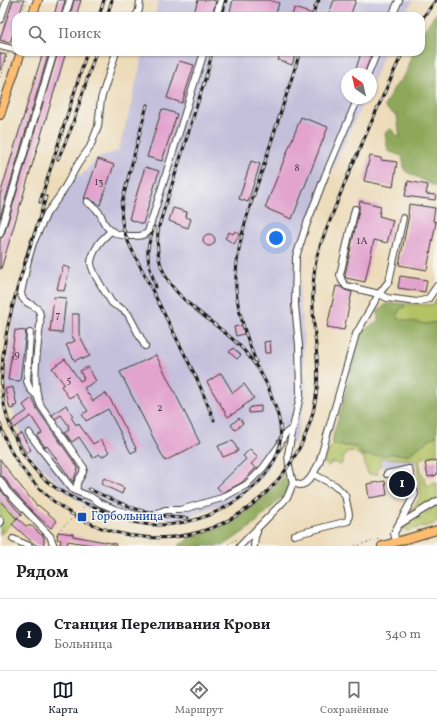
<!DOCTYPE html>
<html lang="ru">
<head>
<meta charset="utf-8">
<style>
	body { margin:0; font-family:Vollkorn,serif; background:#f6f6f6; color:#202124 }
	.compass { position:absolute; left:341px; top:68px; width:36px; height:36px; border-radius:50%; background:#fff; box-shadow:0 1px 3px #0004; rotate:326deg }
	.you { position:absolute; left:276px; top:238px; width:14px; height:14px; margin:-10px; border:3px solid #fff; border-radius:50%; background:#1a73e8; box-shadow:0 0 0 6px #1a73e833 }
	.badge { display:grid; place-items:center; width:26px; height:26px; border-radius:50%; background:#111827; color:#fff; font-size:13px; font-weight:700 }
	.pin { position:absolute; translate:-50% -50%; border:2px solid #fff; box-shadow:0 1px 4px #0006 }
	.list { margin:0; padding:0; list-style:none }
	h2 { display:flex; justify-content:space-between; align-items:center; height:52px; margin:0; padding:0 16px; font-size:17px }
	h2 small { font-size:13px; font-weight:400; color:#757577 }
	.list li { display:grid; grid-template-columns:26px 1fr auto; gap:12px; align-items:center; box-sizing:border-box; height:72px; padding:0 16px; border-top:1px solid #e0e0e0 }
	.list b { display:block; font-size:15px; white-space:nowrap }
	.list p { margin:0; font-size:13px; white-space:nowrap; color:#757577 }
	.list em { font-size:13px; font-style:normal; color:#757577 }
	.icon { flex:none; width:22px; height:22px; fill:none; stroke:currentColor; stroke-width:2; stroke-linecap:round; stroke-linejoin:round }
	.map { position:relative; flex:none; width:437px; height:546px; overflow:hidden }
	.search { position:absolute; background:#fff; box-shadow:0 1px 3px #0004; left:12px; right:12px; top:12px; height:44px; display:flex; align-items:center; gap:10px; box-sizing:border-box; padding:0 14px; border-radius:12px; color:#757577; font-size:15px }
	.sheet { height:124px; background:#fff }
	nav { display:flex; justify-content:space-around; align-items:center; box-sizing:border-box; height:56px; border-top:1px solid #e0e0e0; background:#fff; font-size:11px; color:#757577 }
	nav a { display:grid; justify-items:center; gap:2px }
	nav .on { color:#111827 }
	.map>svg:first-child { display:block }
</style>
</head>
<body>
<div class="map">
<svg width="437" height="546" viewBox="0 0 437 546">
	<rect width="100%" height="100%" fill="#f6f6f2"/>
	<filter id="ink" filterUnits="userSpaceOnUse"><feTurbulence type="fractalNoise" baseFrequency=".025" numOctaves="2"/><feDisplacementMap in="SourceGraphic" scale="8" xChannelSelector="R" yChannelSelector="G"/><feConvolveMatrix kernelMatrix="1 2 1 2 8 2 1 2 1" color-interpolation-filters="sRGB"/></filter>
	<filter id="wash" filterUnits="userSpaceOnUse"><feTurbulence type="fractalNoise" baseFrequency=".012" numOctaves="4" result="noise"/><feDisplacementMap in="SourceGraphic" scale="16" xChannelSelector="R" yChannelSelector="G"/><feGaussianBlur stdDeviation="0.9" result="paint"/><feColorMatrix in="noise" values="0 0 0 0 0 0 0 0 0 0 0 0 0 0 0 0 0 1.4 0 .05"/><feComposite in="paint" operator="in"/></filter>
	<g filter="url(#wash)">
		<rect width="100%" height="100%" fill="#eddcba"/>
		<g fill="#c4c0db">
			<polygon points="159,0 413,0 404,16 154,16"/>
			<polygon points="143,52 385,52 371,85 371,74 347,74 347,98 365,98 332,170 309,228 301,256 299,296 304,335 304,377 307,378 307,388 302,413 294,445 290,444 283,431 277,451 264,476 237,498 181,520 96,514 66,492 28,453 5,389 14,306 24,296 30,262 46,221 61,200 76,174 81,176 98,157 118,151 132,102"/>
			<polygon points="383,459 415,461 415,466 393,465 393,470 388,469 387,468 382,467"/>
		</g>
		<g fill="#b3c264" stroke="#686f40">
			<polygon points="437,298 437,322 426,324 399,319 397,316 400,309 405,307 404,304 433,305"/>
			<polygon points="437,436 437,454 424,457 419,461 421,471 427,485 430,485 437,483 437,498 416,512 413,512 412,510 421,495 417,462 416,460 381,458 380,461 381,466 377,468 378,474 368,474 365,465 364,458 354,451 346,452 341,465 332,462 329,466 324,463 331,446 334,445 340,446 354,447 374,456 392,454 406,455 411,453 431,438"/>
			<polygon points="0,501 16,519 0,535"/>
			<polygon points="437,505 437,523 407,531 405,530 405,527"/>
		</g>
		<g fill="#8ea85a" stroke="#55623b">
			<polygon points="437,13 437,188 429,183 405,171 402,156 388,151 385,133 391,129 400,138 397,116 384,107 394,88 406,73 412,52 421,52 421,36 430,21"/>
			<path d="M397,303L404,304L405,307L400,309L397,316L399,319L426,324L437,322V436L431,438L411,453L406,455L392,454L374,456L362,455C360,453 358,448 355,447C351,445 340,446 334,445L332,442L334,432L343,404L351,369L364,330L376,323L378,320V310L387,304Z"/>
			<path d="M286,474L290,480L288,487L283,496L276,503L252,526L223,546H178C182,544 185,541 189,539C197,535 206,533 215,529C244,516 266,498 286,474Z"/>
		</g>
		<g id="blocks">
			<g fill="#e2a3cd">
				<polygon points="13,0 24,0 19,16 16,16 16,24 10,43 0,40 0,39"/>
				<polygon points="58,0 65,0 61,16 54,16"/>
				<polygon points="74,0 81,0 76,16 70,16"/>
				<polygon points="198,0 212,0 216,1 212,16 193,16"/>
				<polygon points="233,0 268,0 279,3 275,16 229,16"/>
				<polygon points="334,0 356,0 350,16 328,16"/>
				<polygon points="294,8 316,15 316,16 292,16"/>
				<polygon points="43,52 49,52 0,218 0,195"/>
				<polygon points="58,52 66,52 1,269 0,269 0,242 1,238 4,235"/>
				<polygon points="281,52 296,52 292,65 278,60"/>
				<polygon points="0,53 6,55 1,70 0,70"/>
				<polygon points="361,53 371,56 364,74 355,72"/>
				<polygon points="179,61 194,65 182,103 167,98"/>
				<polygon points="162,109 177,114 162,161 147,157"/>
				<polygon points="301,117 328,127 292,219 265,208"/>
				<polygon points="370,156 381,158 381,160 397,162 393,187 364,181"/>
				<polygon points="98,159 114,165 100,205 88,198 84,199"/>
				<polygon points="251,161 260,164 248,202 239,199"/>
				<polygon points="145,167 159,171 143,224 129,219"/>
				<polygon points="408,181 428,185 426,194 436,195 435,200 405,196"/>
				<polygon points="360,201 381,206 379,216 393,220 387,243 374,240 365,282 346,278 345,275 359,210 359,207"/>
				<polygon points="409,204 435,208 433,221 436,222 427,270 399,265 409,215 408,215"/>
				<polygon points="173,208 187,212 186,217 191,219 188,228 169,221"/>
				<polygon points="235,231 240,234 234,244 225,238 229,232 233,234"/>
				<circle cx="209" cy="240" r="6"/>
				<polygon points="63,266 70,268 64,291 57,289"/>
				<polygon points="400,276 427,280 425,292 398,288"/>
				<polygon points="336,286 341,287 345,290 352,292 344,330 327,327"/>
				<polygon points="54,297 66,298 62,333 50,332"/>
				<polygon points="72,314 79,314 79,334 90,356 83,359 82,357 75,361 66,345 75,341 71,334 72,334"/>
				<polygon points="242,325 244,334 236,336 234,327"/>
				<polygon points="15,330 26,331 20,381 8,380"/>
				<polygon points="270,341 271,353 265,353 264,342"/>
				<polygon points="233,348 241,355 237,359 229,352"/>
				<polygon points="156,355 200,443 165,461 120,372"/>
				<polygon points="65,359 80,381 84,379 80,371 88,367 96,381 84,388 93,401 105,393 110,399 137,450 131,453 108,409 86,421 82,414 88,411 76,394 69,398 61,386 64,384 52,368"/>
				<polygon points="221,373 233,393 244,384 254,398 242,407 244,407 228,417 207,382"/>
				<polygon points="13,387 17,406 13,406 14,408 10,409 5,389"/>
				<polygon points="32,398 37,409 78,468 73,482 47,446 45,447 37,436 42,433 31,416 14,428 11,422 27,411 23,405"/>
				<polygon points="66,405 73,416 71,417 76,425 78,423 93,444 100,440 109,452 102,457 99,454 93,458 79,437 72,442 65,433 69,430 68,427 69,426 61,415 55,419 52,415"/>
				<polygon points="261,406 261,412 249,413 249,409 251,407"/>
				<polygon points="239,418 243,423 235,430 231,425"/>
				<polygon points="21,433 31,450 26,453 16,436"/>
				<polygon points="233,440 238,451 223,457 218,446"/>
				<polygon points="250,449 258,457 251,464 256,468 241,483 222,493 217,487 246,459 243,456"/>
				<polygon points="0,459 13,477 37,506 38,505 57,521 51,528 34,513 11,488 4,477 0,476"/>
				<polygon points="437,460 437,475 428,477 425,463"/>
				<polygon points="406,477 410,491 395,493 393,478"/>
				<polygon points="104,478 124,488 122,494 101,484"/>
				<polygon points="385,481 387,495 369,498 367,484"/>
				<polygon points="0,489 16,509 22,515 16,518 2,503 0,501"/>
				<polygon points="17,518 26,526 32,526 41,535 42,534 44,538 44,543 42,546 38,546 33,543 12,524"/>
				<polygon points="58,532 73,534 73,536 116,544 115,546 98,546 68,541 67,546 60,546 61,540 57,539"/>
			</g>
		</g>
	</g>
	<g filter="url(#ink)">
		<use href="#blocks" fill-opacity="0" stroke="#3b3934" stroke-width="1"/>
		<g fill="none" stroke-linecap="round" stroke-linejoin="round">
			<g stroke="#3b3934" stroke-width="8">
				<g id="minor">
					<polyline points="65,16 70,0"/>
					<polyline points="136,16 139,10 140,0"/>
					<polyline points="216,16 221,0"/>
					<polyline points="392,16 399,0"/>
					<polyline points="0,20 7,0"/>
					<polyline points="0,46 16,50"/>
					<polyline points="368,74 377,52"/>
					<path d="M87,202C91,205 95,207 97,210C100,213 102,217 103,221C109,232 117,235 129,236C137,236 142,237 148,232L204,52"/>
					<polyline points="355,209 340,275 342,281 346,286 379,294 387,298 417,302 428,299 437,286"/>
					<path d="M111,231C106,236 101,240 98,245C95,250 91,258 91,263C92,274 106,293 112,303C118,308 122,307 128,314L145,346"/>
					<polyline points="0,234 54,52"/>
					<polyline points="30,333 27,381 30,389 36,395"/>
					<polyline points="29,433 40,448 73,490 91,497 100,503 117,510 147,518 165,510 180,510 222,498 246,485 263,468 279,446 285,434 293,428"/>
					<polyline points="387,474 409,469 415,494 394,533 396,542"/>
					<polyline points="0,480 7,491 50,536 54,546"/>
					<path d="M293,483C295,483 298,485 300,485C309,485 315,470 319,463L356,334L379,294L389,281L403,218"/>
					<path d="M77,491C75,479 83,478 84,468L41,406C31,385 37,356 39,333C40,327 41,321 40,315C39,303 22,306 21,293L28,260L33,243L47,213L61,194L78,164L90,147L98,127L101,99L116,52"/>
					<polyline points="0,520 1,522 0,523"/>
					<polyline points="400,524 437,501"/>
					<polyline points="294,535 348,521 349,514 345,495 336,486 313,474"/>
					<polyline points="13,539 29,546"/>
					<polyline points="240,546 282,503 288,496 293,483 289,466 288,454 293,428 300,396 299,346 295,305 296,257 306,226 325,176 358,98"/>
					<polyline points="254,546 255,537 257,532"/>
				</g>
			</g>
			<g stroke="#3b3934" stroke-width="10">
				<g id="major">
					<polyline points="32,16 38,0"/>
					<polyline points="0,115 21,52"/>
					<polyline points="382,546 437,530"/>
				</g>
			</g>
			<g stroke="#3b3934" stroke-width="1" stroke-dasharray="1 3" stroke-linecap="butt">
				<polyline points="21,16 26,0"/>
				<polyline points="12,43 16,30"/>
				<polyline points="0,77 8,53"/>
				<path d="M56,535C62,526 73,517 83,514V508L82,500"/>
				<polyline points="225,546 234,540 238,539"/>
				<polyline points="355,546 380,539"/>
			</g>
			<use href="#minor" stroke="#fff" stroke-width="6"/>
			<use href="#major" stroke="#fcbd6f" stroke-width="8"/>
			<g stroke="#1c1c1c" stroke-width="3">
				<g id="rail">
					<polyline points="99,16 104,0"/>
					<polyline points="107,16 112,0"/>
					<polyline points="222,16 226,0"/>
					<polyline points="313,16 315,7 319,0"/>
					<polyline points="421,20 436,0"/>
					<path d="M147,105L122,202C120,220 123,230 130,246L197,379L214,420"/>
					<polyline points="58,159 71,129 96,52"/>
					<path d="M46,197C37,226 28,254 19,282C9,318 0,353 2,390C6,429 25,469 59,490C71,498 84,503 97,508C109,513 121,519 133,522C167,530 205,521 234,502C254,489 273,472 279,448C283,431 279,414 272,399C271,395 270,391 268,387C262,373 250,356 239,345C202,309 147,290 159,226L208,70L212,52"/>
					<polyline points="40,202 87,52"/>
					<path d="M154,227C152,234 149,241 148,249C147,262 152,275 156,287"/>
					<path d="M256,362C247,338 238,314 236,289C234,248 250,206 263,168C275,129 288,91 300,52"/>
					<path d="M0,423C10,464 47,503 85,521C124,540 173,544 214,527C270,504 311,449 317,389C319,371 317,354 315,336C312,309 311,283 317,256C320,243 326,231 331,218C339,197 347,176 357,155C372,121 387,86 403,52"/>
					<path d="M89,489C119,503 154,519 188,518"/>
				</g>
			</g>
			<use href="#rail" stroke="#f6f6f2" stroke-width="1.5" stroke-dasharray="4.5" stroke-linecap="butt"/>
		</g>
	</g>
	<rect fill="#1a4fb4" stroke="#f6f6f2" stroke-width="1.5" x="77" y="512" width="10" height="10" rx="2"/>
	<g text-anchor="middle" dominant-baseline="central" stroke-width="3" stroke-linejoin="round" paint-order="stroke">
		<g font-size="10" fill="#4e3e48">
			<text x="297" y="168">8</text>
			<text x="99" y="182">13</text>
			<text x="362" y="241">1А</text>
			<text x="58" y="315">7</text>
			<text x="17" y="355">9</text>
			<text x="69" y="380">5</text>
			<text x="160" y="408">2</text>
		</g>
		<g font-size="12" fill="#164399" stroke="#f6f6f2" text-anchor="start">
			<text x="91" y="517">Горбольница</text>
		</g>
	</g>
</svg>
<svg class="compass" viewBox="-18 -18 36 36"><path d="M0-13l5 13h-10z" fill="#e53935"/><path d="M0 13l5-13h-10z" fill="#757577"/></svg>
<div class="you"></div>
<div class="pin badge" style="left:402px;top:484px">1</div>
<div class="search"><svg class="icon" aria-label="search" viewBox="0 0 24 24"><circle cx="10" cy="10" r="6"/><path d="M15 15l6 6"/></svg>Поиск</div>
</div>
<section class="sheet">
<h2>Рядом<small></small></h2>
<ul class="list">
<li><span class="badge">1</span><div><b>Станция Переливания Крови</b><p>Больница</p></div><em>340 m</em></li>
</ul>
</section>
<nav>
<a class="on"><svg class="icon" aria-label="map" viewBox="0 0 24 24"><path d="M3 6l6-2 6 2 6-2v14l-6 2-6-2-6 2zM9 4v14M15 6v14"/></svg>Карта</a>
<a><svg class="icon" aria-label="directions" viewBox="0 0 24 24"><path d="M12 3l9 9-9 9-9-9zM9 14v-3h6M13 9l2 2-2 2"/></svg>Маршрут</a>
<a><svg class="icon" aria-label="saved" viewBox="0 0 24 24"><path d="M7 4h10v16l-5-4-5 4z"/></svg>Сохранённые</a>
</nav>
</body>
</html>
